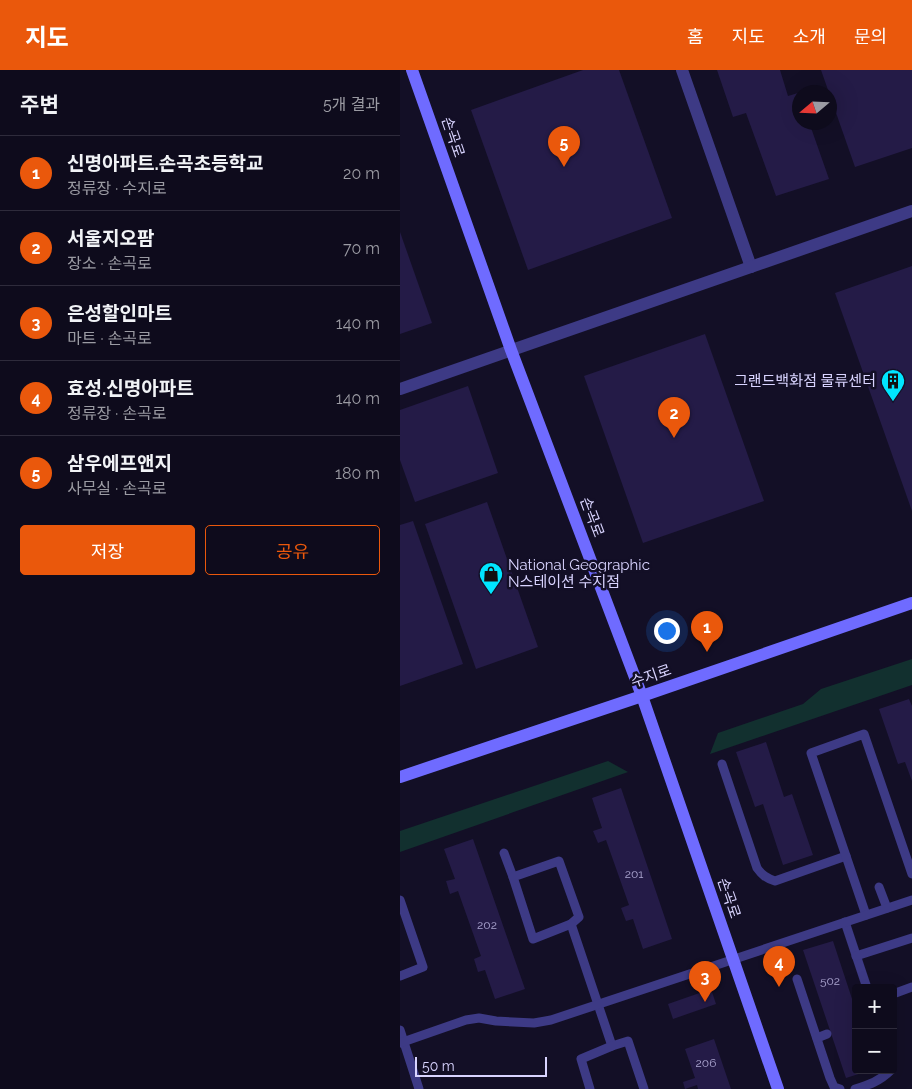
<!DOCTYPE html>
<html lang="ko">
<head>
<meta charset="utf-8">
<style>
	body { margin:0; font-family:Raleway,"Noto Sans KR",sans-serif; background:#171425; color:#f1f3f6 }
	.controls { position:absolute; right:15px; bottom:15px; display:grid; overflow:hidden; border-radius:5px; box-shadow:0 5px 20px #0002 }
	.controls button { width:45px; height:45px; display:grid; place-items:center; padding:0; border:0; border-bottom:1px solid #2e2b3b; background:#0e0b1c; color:#f1f3f6; font:25px sans-serif }
	.compass { position:absolute; left:392px; top:15px; width:45px; height:45px; border-radius:50%; background:#0e0b1c; box-shadow:0 5px 20px #0002; rotate:251deg }
	.scale { position:absolute; left:15px; bottom:12px; width:132px; box-sizing:border-box; padding-left:5px; border:2px solid #d9d4ff; border-top:0; font-size:14px; line-height:18px; white-space:nowrap; color:#d9d4ff; -webkit-text-stroke:4px #130f26; paint-order:stroke }
	.you { position:absolute; left:266px; top:560px; width:18px; height:18px; margin:-12px; border:4px solid #fff; border-radius:50%; background:#1a73e8; box-shadow:0 0 0 8px #1a73e833 }
	.badge { display:grid; place-items:center; width:32px; height:32px; border-radius:50%; background:#ea580c; color:#fff; font-size:16px; font-weight:700 }
	.pin { position:absolute; translate:-50% -41px; filter:drop-shadow(0 1px 2px #0008) }
	.pin::after { content:''; position:absolute; top:26px; width:18px; height:15px; background:inherit; clip-path:polygon(0 0,100% 0,50% 100%) }
	.list { margin:0; padding:0; list-style:none }
	h2 { display:flex; justify-content:space-between; align-items:center; height:65px; margin:0; padding:0 20px; font-size:21px }
	h2 small { font-size:16px; font-weight:400; color:#9b9ba3 }
	.list li { display:grid; grid-template-columns:32px 1fr auto; gap:15px; align-items:center; box-sizing:border-box; height:75px; padding:0 20px; border-top:1px solid #2e2b3b }
	.list b { display:block; font-size:19px; white-space:nowrap }
	.list p { margin:0; font-size:16px; white-space:nowrap; color:#9b9ba3 }
	.list em { font-size:16px; font-style:normal; color:#9b9ba3 }
	.actions { display:flex; gap:10px; padding:15px 20px }
	.actions a { flex:1; padding:11px 0; border:1px solid #ea580c; border-radius:5px; text-align:center; font-size:18px; color:#ea580c }
	.actions .main { background:#ea580c; color:#fff }
	.map { position:relative; flex:none; width:512px; height:1019px; overflow:hidden }
	header { display:flex; align-items:center; gap:30px; box-sizing:border-box; height:70px; padding:0 25px; background:#ea580c; color:#fff }
	header strong { font-size:24px }
	nav { display:flex; gap:28px; margin-inline-start:auto; font-size:18px }
	main { display:flex }
	aside { flex:1; background:#0e0b1c }
	.map>svg:first-child { display:block }
</style>
</head>
<body>
<header>
<strong>지도</strong>
<nav><a>홈</a><a>지도</a><a>소개</a><a>문의</a></nav>
</header>
<main>
<aside>
<h2>주변<small>5개 결과</small></h2>
<ul class="list">
<li><span class="badge">1</span><div><b>신명아파트.손곡초등학교</b><p>정류장 · 수지로</p></div><em>20 m</em></li>
<li><span class="badge">2</span><div><b>서울지오팜</b><p>장소 · 손곡로</p></div><em>70 m</em></li>
<li><span class="badge">3</span><div><b>은성할인마트</b><p>마트 · 손곡로</p></div><em>140 m</em></li>
<li><span class="badge">4</span><div><b>효성.신명아파트</b><p>정류장 · 손곡로</p></div><em>140 m</em></li>
<li><span class="badge">5</span><div><b>삼우에프앤지</b><p>사무실 · 손곡로</p></div><em>180 m</em></li>
</ul>
<div class="actions"><a class="main">저장</a><a>공유</a></div>
</aside>
<div class="map">
<svg width="512" height="1019" viewBox="0 0 512 1019">
	<rect width="100%" height="100%" fill="#130f26"/>
	<g fill="#12302f">
		<polygon points="512,589 512,615 310,684 318,663 403,634 421,619"/>
		<polygon points="208,691 228,702 0,782 0,761"/>
	</g>
	<g fill="#241b47">
		<polygon points="183,0 219,0 272,148 128,200 71,40"/>
		<polygon points="317,0 380,0 388,26 398,23 400,25 400,52 409,52 429,109 376,126 346,43 333,47"/>
		<polygon points="421,0 512,0 512,78 455,97"/>
		<polygon points="0,162 32,253 0,264"/>
		<polygon points="512,196 512,441 435,223"/>
		<polygon points="305,264 364,431 243,473 184,306"/>
		<polygon points="68,316 98,403 15,432 0,390 0,340"/>
		<polygon points="87,432 138,577 76,599 25,454"/>
		<polygon points="13,451 63,594 0,616 0,455"/>
		<polygon points="509,629 512,636 512,711 505,692 498,694 479,639"/>
		<polygon points="366,672 384,727 392,724 413,785 383,795 363,734 355,737 336,682"/>
		<polygon points="221,718 272,869 243,879 233,849 226,851 221,838 229,835 206,770 198,773 193,761 202,758 192,728"/>
		<polygon points="73,769 125,919 95,929 85,900 78,902 74,889 81,886 58,821 50,824 46,811 55,809 44,779"/>
		<polygon points="433,871 456,941 456,1000 468,1001 446,1008 403,880"/>
		<polygon points="311,919 316,934 273,949 268,934"/>
		<polygon points="314,969 331,1019 298,1019 297,1015 285,1019 283,1012 295,1008 285,979"/>
	</g>
	<g fill="none" stroke-linecap="round" stroke-linejoin="round">
		<g stroke="#3d3a85" stroke-width="9">
			<path d="M322,694L357,798C362,805 366,808 375,811L446,786"/>
			<polyline points="104,783 113,807"/>
			<polygon points="159,791 179,847 171,854 133,869 113,807"/>
			<polyline points="479,817 487,838"/>
			<polyline points="0,830 23,897 0,906"/>
			<polyline points="466,845 411,683 464,664 512,804"/>
			<polyline points="445,852 467,918"/>
			<polyline points="171,854 212,976"/>
			<polyline points="456,886 512,868"/>
			<polyline points="397,909 430,1008 434,1017 440,1019"/>
			<polyline points="493,924 512,917"/>
			<polyline points="0,960 19,1019"/>
			<polyline points="417,968 427,964"/>
			<polyline points="0,973 66,950 79,948 96,951 134,953 151,950 512,830"/>
			<polyline points="190,1019 181,989 212,976 228,971 244,1019"/>
			<path d="M455,1019C469,1015 480,1011 491,1000"/>
		</g>
		<g stroke="#3d3a85" stroke-width="12">
			<polyline points="282,0 351,197"/>
			<polyline points="0,319 512,141"/>
		</g>
		<g stroke="#6f6bff" stroke-width="12">
			<polyline points="12,0 111,280 242,626 378,1019"/>
			<polyline points="0,707 242,626 512,533"/>
		</g>
	</g>
	<defs>
		<g id="building-pin" transform="scale(1.25)"><path d="M0 17L-7.5 6A9.5 9.5 0 1 1 7.5 6Z" fill="#00e5ff" stroke="#130f26"/><path d="M-4-6H4V6H1V3H-1V6H-4ZM-2.5-4.3h1.7v1.8h-1.7ZM.8-4.3h1.7v1.8H.8ZM-2.5-1h1.7V.8h-1.7ZM.8-1h1.7V.8H.8Z" fill="#111"/></g>
		<g id="shop-pin" transform="scale(1.25)"><path d="M0 17L-7.5 6A9.5 9.5 0 1 1 7.5 6Z" fill="#00e5ff" stroke="#130f26"/><path d="M-5-2.5h2.3a2.7 3.5 0 0 1 5.4 0H5L5.5 6h-11ZM-1.5-2.5h3a1.5 2.3 0 0 0-3 0Z" fill="#111"/></g>
	</defs>
	<g fill-rule="evenodd">
		<use href="#building-pin" x="493" y="311"/>
		<use href="#shop-pin" x="91" y="504"/>
	</g>
	<g text-anchor="middle" dominant-baseline="central" stroke-width="5" stroke-linejoin="round" paint-order="stroke">
		<g font-size="12" fill="#aca6d1">
			<text x="234" y="804">201</text>
			<text x="87" y="855">202</text>
			<text x="430" y="911">502</text>
			<text x="306" y="993">206</text>
		</g>
		<g font-size="15" fill="#d9d4ff" stroke="#130f26">
			<text transform="translate(53 67) rotate(71)">손곡로</text>
			<text transform="translate(192 447) rotate(69)">손곡로</text>
			<text transform="translate(251 606) rotate(-19)">수지로</text>
			<text transform="translate(329 828) rotate(71)">손곡로</text>
		</g>
		<g font-size="15" fill="#d9d4ff" stroke="#130f26" text-anchor="end">
			<text x="476" y="311">그랜드백화점 물류센터</text>
			<text x="108" y="495" text-anchor="start">National Geographic<tspan x="108" dy="17">N스테이션 수지점</tspan></text>
		</g>
	</g>
</svg>
<div class="controls">
<button>+</button>
<button>−</button>
</div>
<svg class="compass" viewBox="-18 -18 36 36"><path d="M0-13l5 13h-10z" fill="#e53935"/><path d="M0 13l5-13h-10z" fill="#9b9ba3"/></svg>
<div class="scale">50 m</div>
<div class="you"></div>
<div class="pin badge" style="left:307px;top:582px">1</div>
<div class="pin badge" style="left:274px;top:368px">2</div>
<div class="pin badge" style="left:305px;top:932px">3</div>
<div class="pin badge" style="left:379px;top:917px">4</div>
<div class="pin badge" style="left:164px;top:97px">5</div>
</div>
</main>
</body>
</html>
